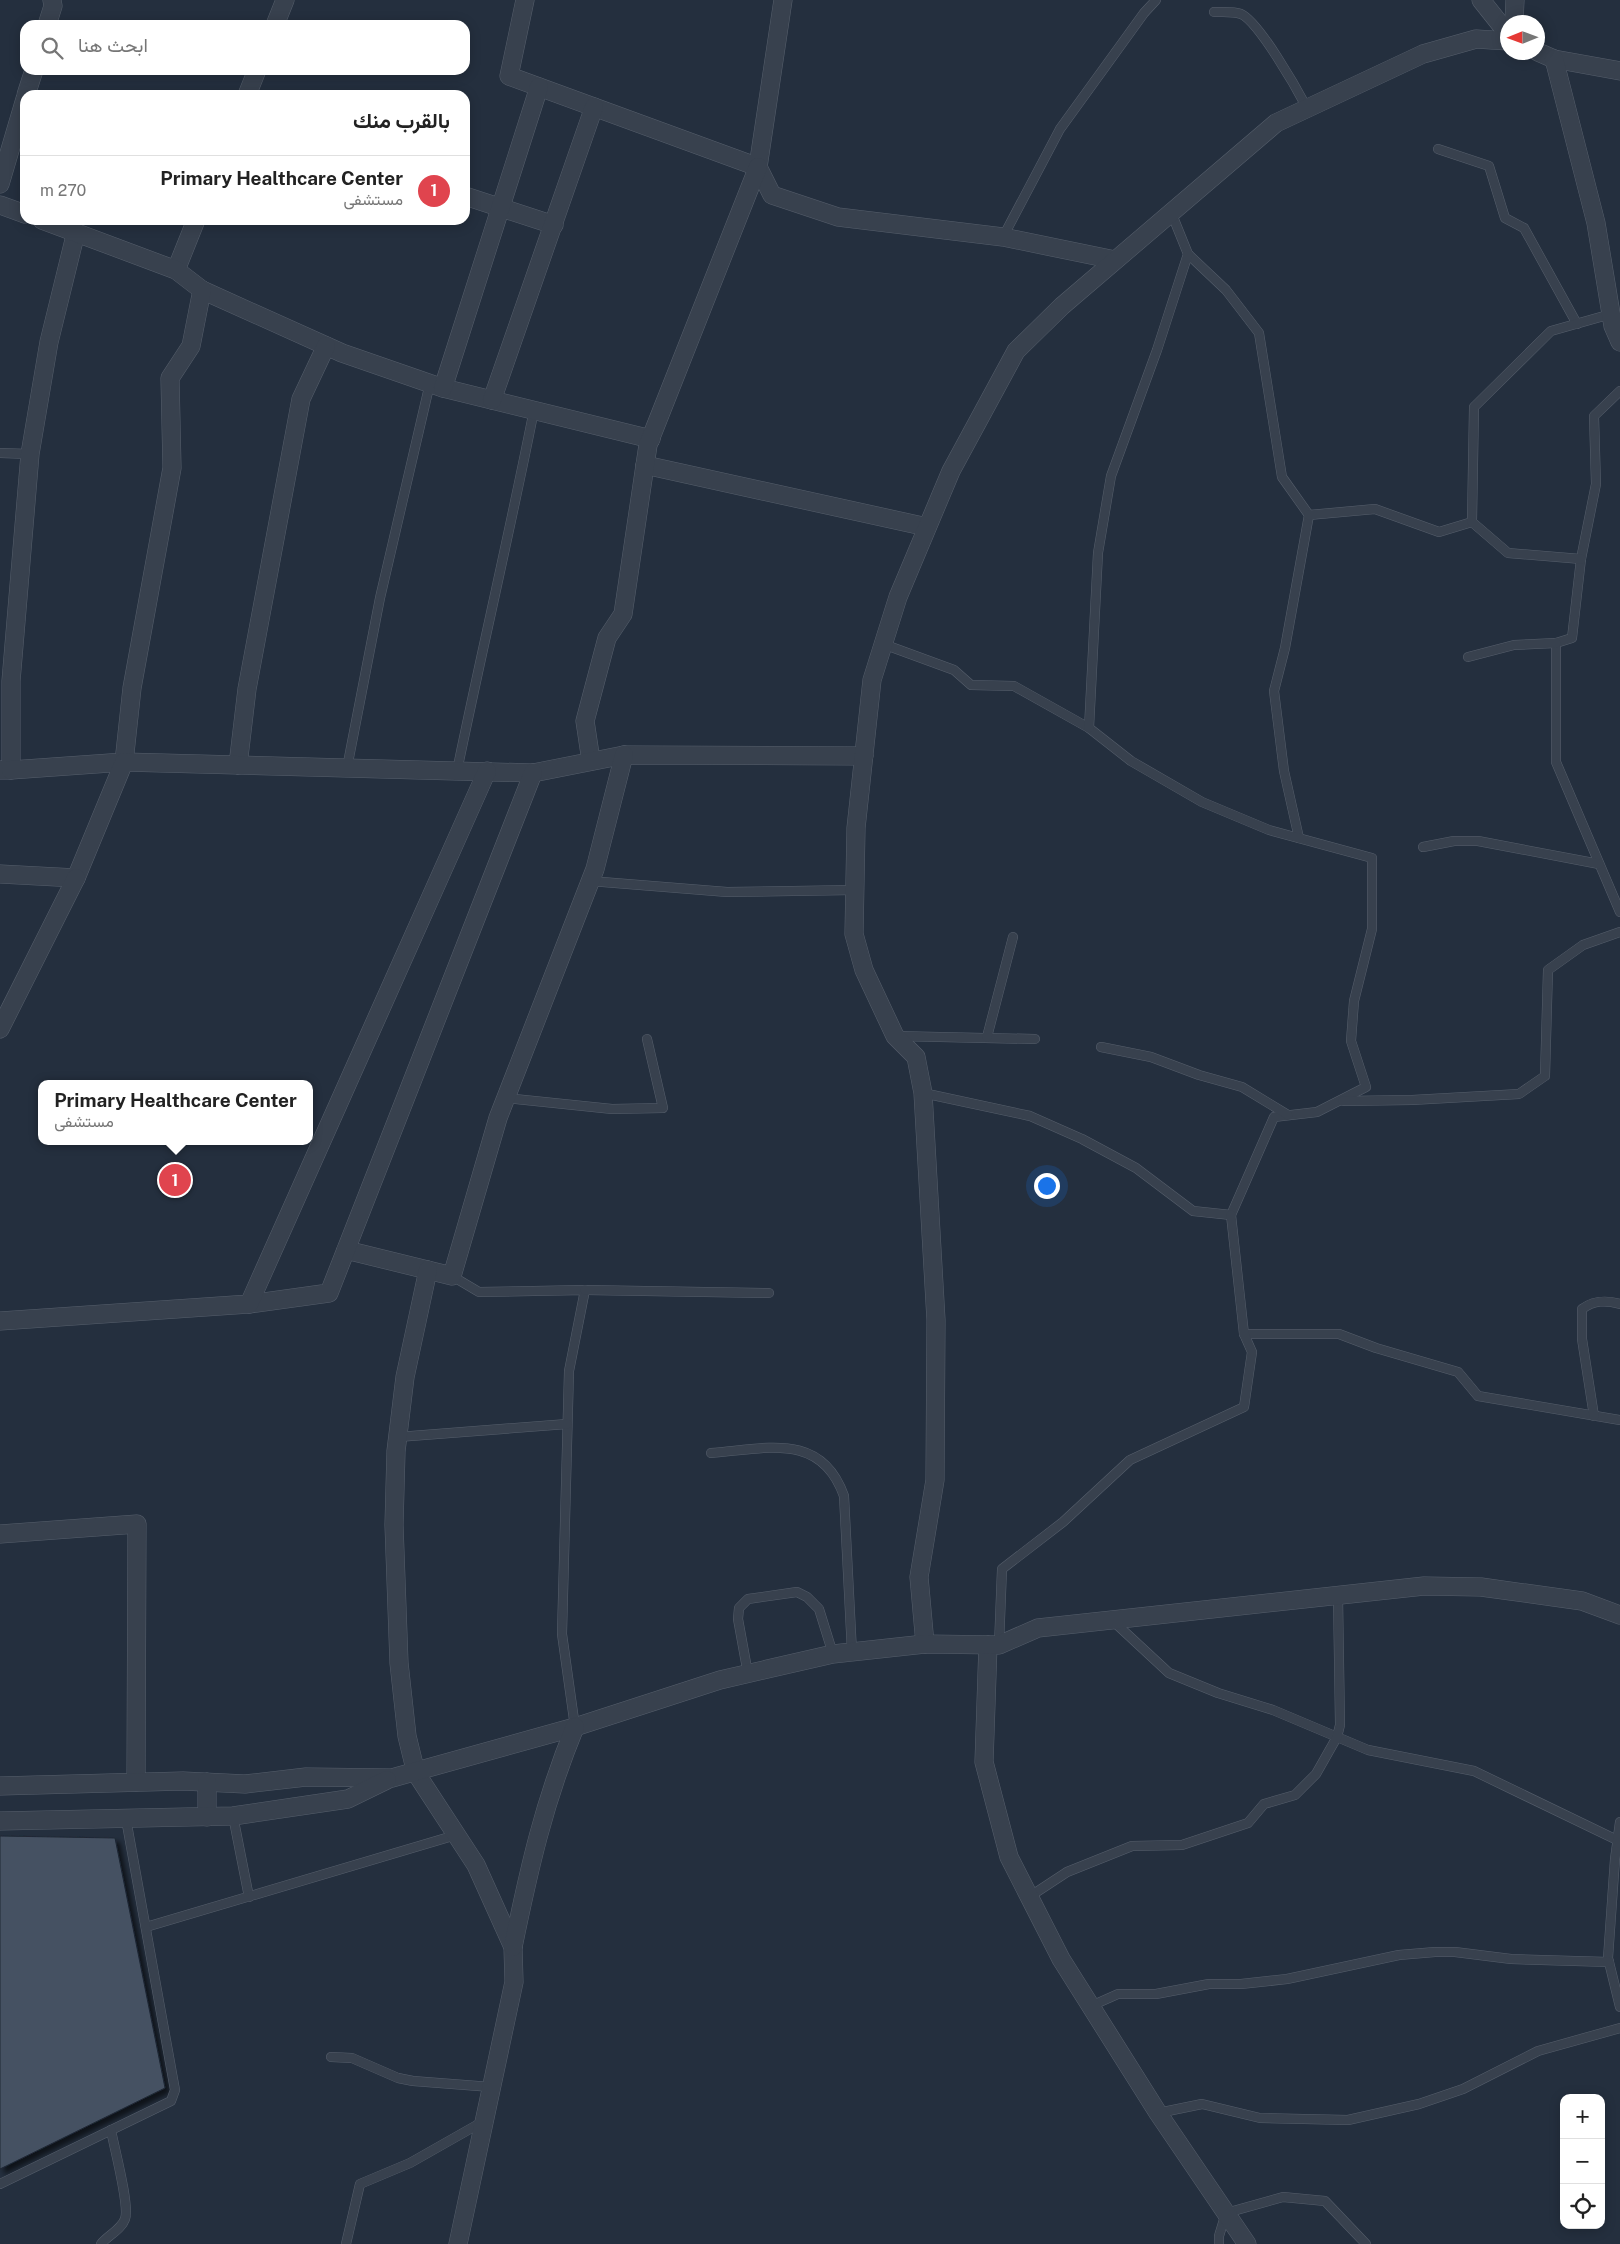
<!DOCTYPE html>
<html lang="ar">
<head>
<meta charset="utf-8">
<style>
	body { margin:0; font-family:"Public Sans",Vazirmatn,sans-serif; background:#f6f6f6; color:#222; direction:rtl }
	.controls { position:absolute; right:15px; bottom:15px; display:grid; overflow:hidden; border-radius:10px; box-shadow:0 2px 12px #0003 }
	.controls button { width:45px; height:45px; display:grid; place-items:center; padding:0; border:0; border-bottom:1px solid #e0e0e0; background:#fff; color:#222; font:25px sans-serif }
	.compass { position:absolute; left:1500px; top:15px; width:45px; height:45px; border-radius:50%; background:#fff; box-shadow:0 2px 12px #0003; rotate:269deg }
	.you { position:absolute; left:1046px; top:1185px; width:18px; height:18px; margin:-12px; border:4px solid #fff; border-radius:50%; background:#1a73e8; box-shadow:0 0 0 8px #1a73e833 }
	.badge { display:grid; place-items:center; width:32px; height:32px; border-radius:50%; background:#d93025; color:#fff; font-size:16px; font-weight:700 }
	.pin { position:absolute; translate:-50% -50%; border:2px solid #fff; box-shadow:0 1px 5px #0006 }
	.popup { position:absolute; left:38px; top:1080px; width:275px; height:65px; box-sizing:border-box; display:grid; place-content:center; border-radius:10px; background:#fff; filter:drop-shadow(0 1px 4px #0005); font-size:16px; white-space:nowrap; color:#767676 }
	.popup b { font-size:19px; color:#222 }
	.popup::after { content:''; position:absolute; left:50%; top:100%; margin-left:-10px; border:10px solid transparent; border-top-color:#fff }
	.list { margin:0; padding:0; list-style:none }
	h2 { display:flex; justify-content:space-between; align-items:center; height:65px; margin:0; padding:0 20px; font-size:21px }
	h2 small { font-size:16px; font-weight:400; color:#767676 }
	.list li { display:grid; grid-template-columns:32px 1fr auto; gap:15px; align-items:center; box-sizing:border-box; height:70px; padding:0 20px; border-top:1px solid #e0e0e0 }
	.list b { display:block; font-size:19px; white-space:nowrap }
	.list p { margin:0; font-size:16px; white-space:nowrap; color:#767676 }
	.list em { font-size:16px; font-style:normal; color:#767676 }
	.icon { flex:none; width:28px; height:28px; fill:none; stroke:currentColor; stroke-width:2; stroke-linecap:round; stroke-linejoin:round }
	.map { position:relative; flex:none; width:1620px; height:2244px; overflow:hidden; direction:ltr }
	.search { position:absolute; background:#fff; box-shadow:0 2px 12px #0003; left:20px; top:20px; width:450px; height:55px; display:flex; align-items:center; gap:12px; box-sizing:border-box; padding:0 18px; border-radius:15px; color:#767676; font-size:19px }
	.panel { position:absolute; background:#fff; box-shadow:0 2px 12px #0003; left:20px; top:90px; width:450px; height:135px; border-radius:15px; direction:rtl }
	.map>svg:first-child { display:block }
</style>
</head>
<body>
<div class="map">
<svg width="1620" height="2244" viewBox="0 0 1620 2244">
	<defs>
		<filter id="shadow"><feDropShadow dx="4.5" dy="4.5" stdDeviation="2.5" flood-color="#0009"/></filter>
	</defs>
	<rect width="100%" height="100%" fill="#242f3e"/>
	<polygon fill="#455162" stroke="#1f2835" filter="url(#shadow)" points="0,1836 115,1838 165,2088 0,2169"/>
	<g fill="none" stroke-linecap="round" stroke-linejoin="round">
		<g stroke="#565f6c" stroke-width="10">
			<g id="lane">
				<path d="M1214,12C1222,12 1233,11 1241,14C1259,22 1297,89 1307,108"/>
				<polyline points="1438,149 1489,166 1505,218 1524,228 1577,324"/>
				<polyline points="1003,237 1060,129 1144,13 1156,0"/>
				<polyline points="1188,254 1226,290 1259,333 1282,477 1309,515 1285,648 1274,691 1284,771 1299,838"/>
				<polyline points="1620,391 1594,416 1596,484 1581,559 1572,638 1556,643 1556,762 1620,912"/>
				<polyline points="0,453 30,454"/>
				<polyline points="1309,515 1375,509 1439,532 1472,522"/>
				<polyline points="1581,559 1508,553 1472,522 1474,407 1551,331 1611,314"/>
				<polyline points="883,644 954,670 971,685 1014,686 1089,728 1131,761 1202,802 1269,830 1372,858 1372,929 1354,1001 1351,1041 1366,1087 1317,1112 1274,1117 1231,1215 1193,1211 1136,1168 1082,1139 1030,1116 923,1093"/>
				<polyline points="1468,657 1514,645 1556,643"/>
				<polyline points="1089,728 1098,553 1111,476 1157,350 1188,254 1171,212"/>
				<polyline points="347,768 380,598 430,383"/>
				<path d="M457,771C482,650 510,531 534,410"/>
				<polyline points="1423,847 1454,841 1478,841 1599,864"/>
				<polyline points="590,881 727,892 854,890"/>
				<polyline points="895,1036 1035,1039"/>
				<polyline points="987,1037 1013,937"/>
				<polyline points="1101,1047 1151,1057 1199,1075 1242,1087 1288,1115"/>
				<polyline points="506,1098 612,1109 663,1108 647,1039"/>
				<polyline points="1343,1101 1412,1100 1519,1094 1545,1076 1548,970 1583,945 1620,932"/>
				<polyline points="452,1276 479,1292 585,1290 569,1371 562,1634 575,1727"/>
				<polyline points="585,1290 769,1293"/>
				<polyline points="1244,1334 1339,1334 1376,1348 1458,1372 1478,1396 1620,1420"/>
				<path d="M1594,1416L1582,1339V1309C1594,1300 1606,1300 1620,1304"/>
				<polyline points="398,1437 567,1424"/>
				<path d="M711,1453C765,1449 821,1431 844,1496L852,1652"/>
				<polyline points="1113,1621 1169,1673 1218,1693 1273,1710 1368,1750 1474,1771 1617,1840"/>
				<polyline points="999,1645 1002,1569 1063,1522 1130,1460 1244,1407 1252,1352 1244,1334 1231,1215"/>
				<polyline points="748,1674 738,1619 739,1608 748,1599 797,1592 807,1597 819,1609 833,1654"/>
				<polyline points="233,1816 249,1897"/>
				<polyline points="1620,1822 1615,1859 1608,1958 1620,2007"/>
				<polyline points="1029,1897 1067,1872 1132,1846 1182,1845 1248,1823 1264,1804 1295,1795 1316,1774 1337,1737 1340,1725 1338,1596"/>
				<polyline points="146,1927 456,1835"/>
				<polyline points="1091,2006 1118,1994 1156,1994 1209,1984 1241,1984 1287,1979 1399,1955 1435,1952 1455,1952 1511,1959 1609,1962"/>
				<polyline points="331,2057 352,2058 398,2078 413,2081 491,2087"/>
				<polyline points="1158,2113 1202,2104 1260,2118 1348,2120 1419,2104 1463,2089 1538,2051 1620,2028"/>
				<polyline points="0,2184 171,2101 175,2090 126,1819"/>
				<path d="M101,2244C108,2235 121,2230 125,2219C130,2206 114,2147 111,2130"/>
				<polyline points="346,2244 360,2184 410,2163 484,2121"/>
				<polyline points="1219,2244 1219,2236 1226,2213 1283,2197 1325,2201 1366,2244"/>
			</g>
		</g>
		<g stroke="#565f6c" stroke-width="19">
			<g id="street">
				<polyline points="525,0 509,76 758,167 783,0"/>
				<polyline points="1481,0 1508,34"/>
				<polyline points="1514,22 1515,0"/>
				<polyline points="47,25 53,6 52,0"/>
				<polyline points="275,25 285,0"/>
				<polyline points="1538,52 1554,59 1620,71"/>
				<polyline points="1554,59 1596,223 1613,326 1620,342"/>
				<polyline points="26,95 34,70"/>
				<polyline points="247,95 257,70"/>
				<polyline points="758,167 772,195 838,217 1003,237 1115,260"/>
				<polyline points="0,184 25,99"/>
				<polyline points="465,196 554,225"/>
				<polyline points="0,205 25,214"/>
				<polyline points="176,270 196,220"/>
				<polyline points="202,290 342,353 443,388 651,439"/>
				<polyline points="443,388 539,87"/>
				<polyline points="492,400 594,107"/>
				<polyline points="645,465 927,527"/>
				<polyline points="591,761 585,721 607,638 623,614 648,445 758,167"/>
				<polyline points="238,765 247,689 301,399 326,346"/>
				<polyline points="1,770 11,770 11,681 30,454 49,342 76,232"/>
				<polyline points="11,770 124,762 132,688 172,468 170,378 191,346 202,290 176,270 42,220"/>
				<polyline points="0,874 76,878 124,762 533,773 624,755 864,756"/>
				<polyline points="0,1029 76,878"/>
				<polyline points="346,1250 452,1276 498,1118 595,869 624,755"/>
				<polyline points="428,1270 405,1377 396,1451 394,1525 399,1663 407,1736 416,1773 476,1865 513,1947 514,1982 458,2244"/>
				<polyline points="249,1304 329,1293 533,773"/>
				<polyline points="0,1321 249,1304 487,771"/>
				<polyline points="0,1534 137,1524 136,1782"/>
				<polyline points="925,1644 919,1577 935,1480 936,1320 923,1093 916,1057 895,1036 864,970 854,934 856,828 872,680 898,597 951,471 1016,351 1062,306 1276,123 1423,54 1476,39 1508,41"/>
				<polyline points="988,1645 984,1762 1009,1857 1061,1959 1158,2113 1247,2244"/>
				<polyline points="0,1786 183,1781 245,1784 306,1777 392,1778 575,1727 720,1680 833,1654 925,1644 999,1645 1038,1628 1424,1586 1481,1587 1582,1601 1620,1615"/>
				<polyline points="207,1817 207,1782"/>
				<polyline points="0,1821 233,1816 348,1799 387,1780"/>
				<path d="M513,1947C529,1869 544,1802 575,1727"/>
			</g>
		</g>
		<use href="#lane" stroke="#38414e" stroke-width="9"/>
		<use href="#street" stroke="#38414e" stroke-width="18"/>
	</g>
</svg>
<div class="controls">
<button>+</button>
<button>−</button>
<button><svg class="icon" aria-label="locate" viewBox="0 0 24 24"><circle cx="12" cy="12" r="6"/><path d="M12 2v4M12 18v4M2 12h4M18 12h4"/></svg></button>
</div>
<svg class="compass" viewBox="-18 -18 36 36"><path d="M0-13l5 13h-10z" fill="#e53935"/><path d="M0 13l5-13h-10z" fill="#767676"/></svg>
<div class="you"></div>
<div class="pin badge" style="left:175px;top:1180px;background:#e0444e">1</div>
<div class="popup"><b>Primary Healthcare Center</b>مستشفى</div>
<div class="search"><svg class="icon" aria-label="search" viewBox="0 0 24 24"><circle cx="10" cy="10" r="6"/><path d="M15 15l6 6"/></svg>ابحث هنا</div>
<section class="panel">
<h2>بالقرب منك<small></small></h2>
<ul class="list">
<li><span class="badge" style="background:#e0444e">1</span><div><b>Primary Healthcare Center</b><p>مستشفى</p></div><em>270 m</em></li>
</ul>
</section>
</div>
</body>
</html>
